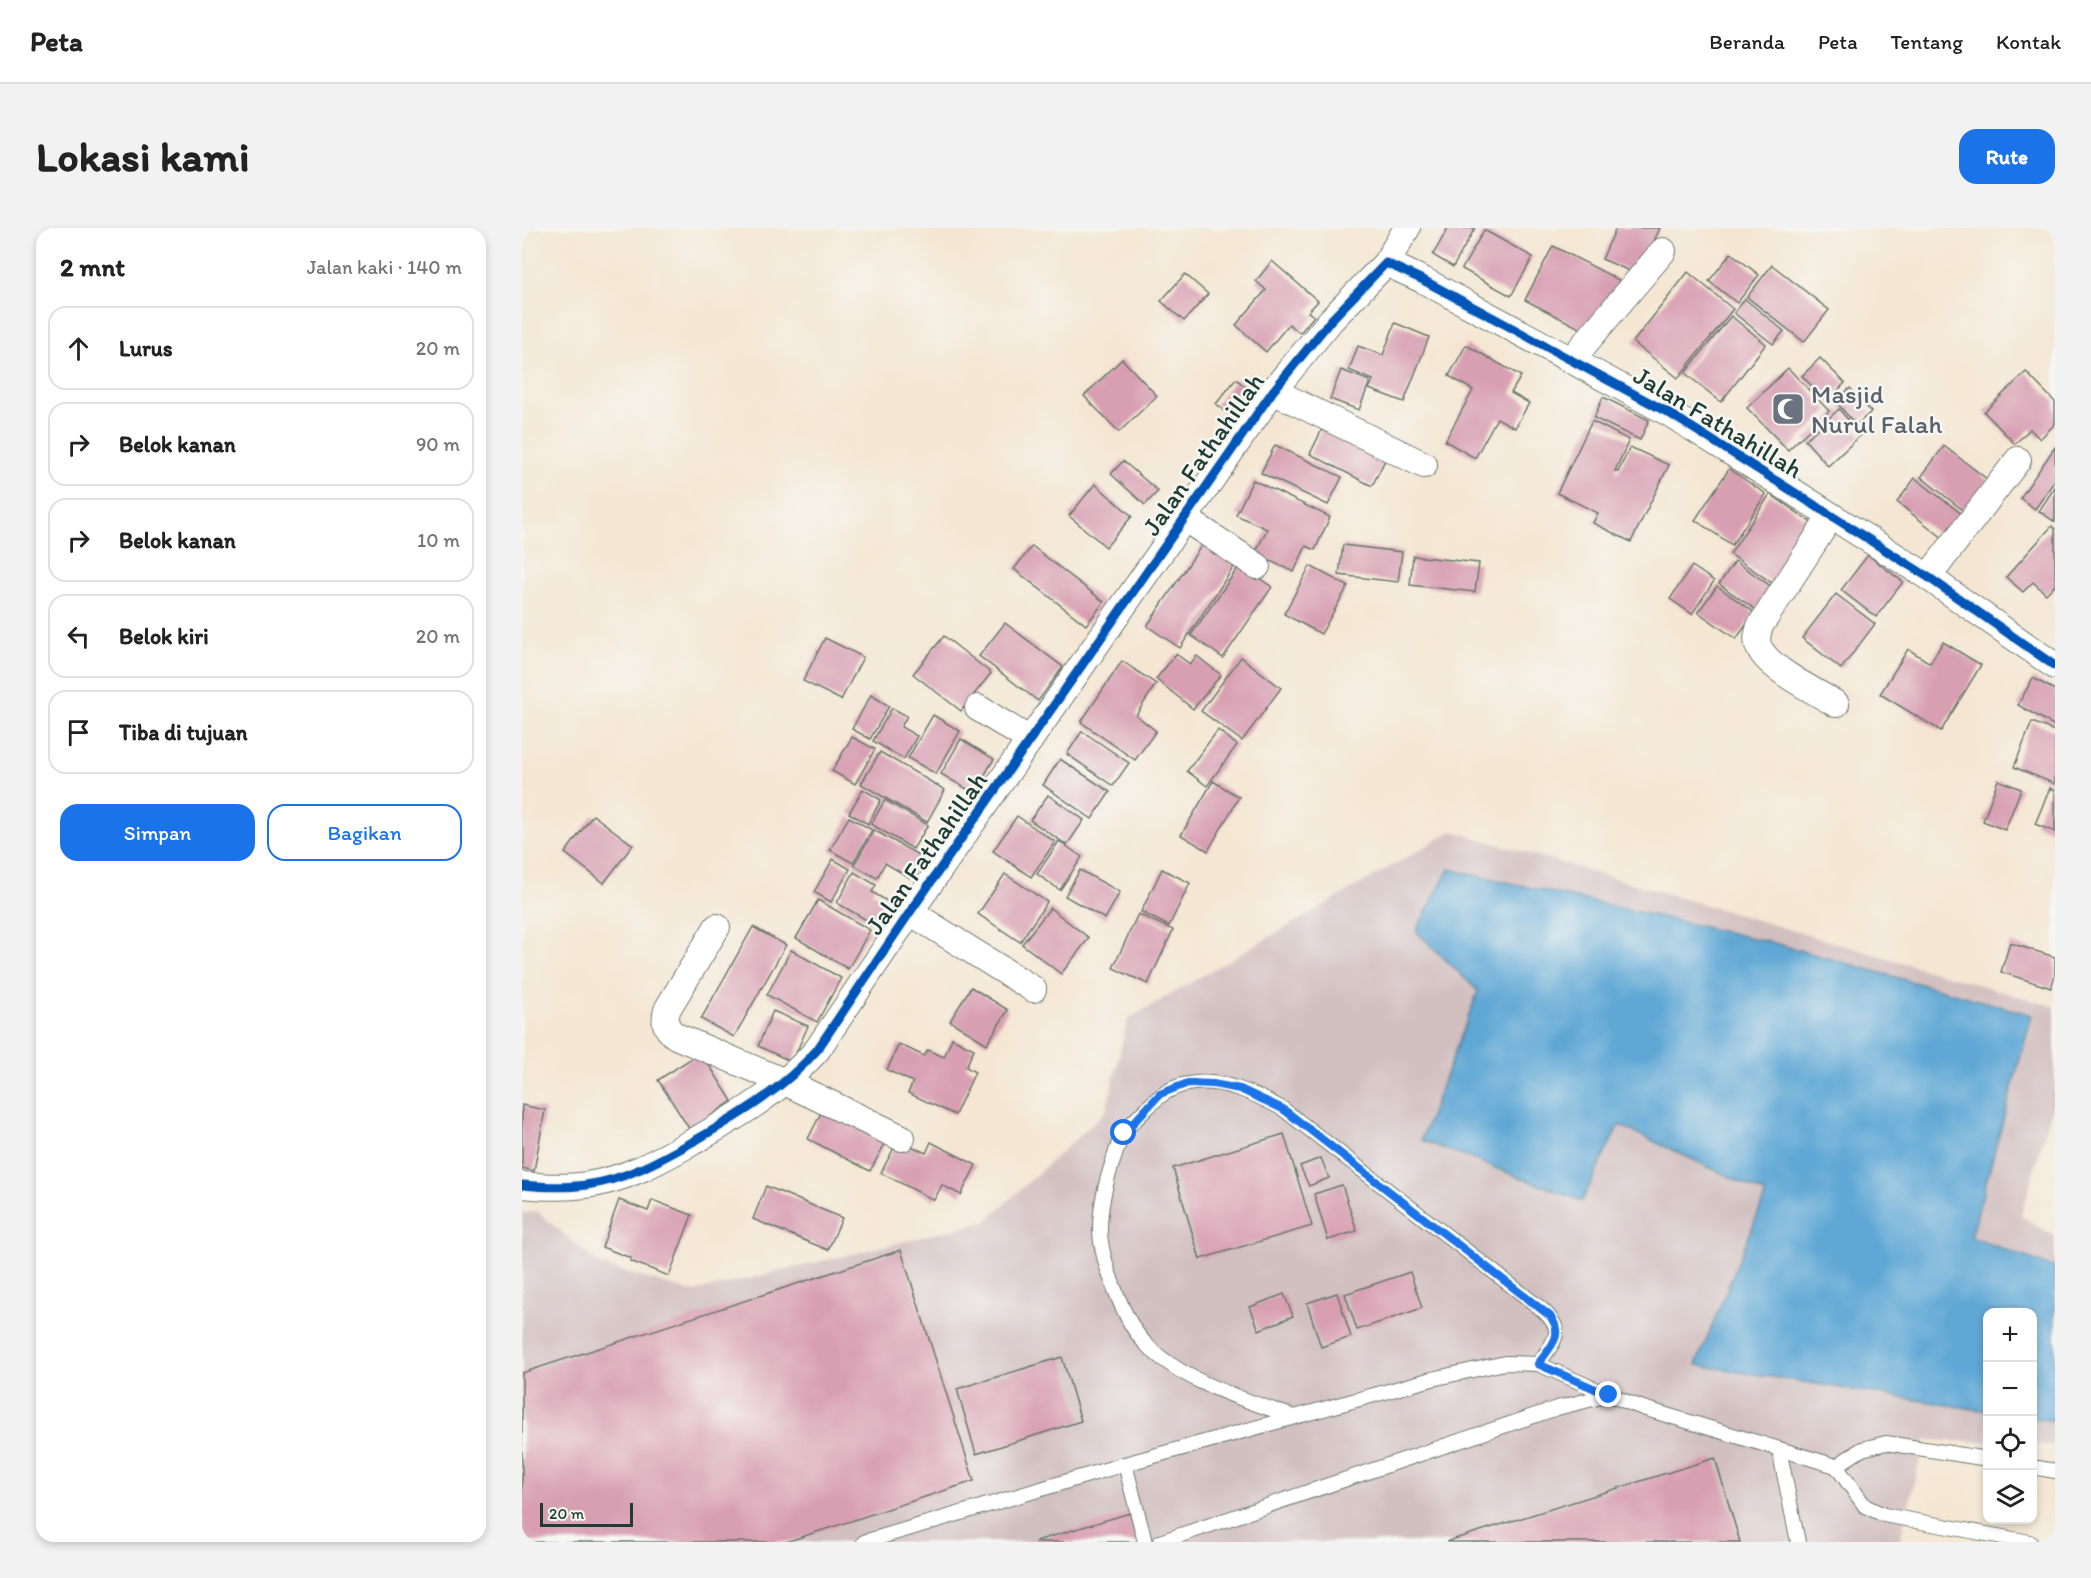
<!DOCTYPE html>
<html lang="id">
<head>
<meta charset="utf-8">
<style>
	body { margin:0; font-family:Itim,sans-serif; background:#f2f2f2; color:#222 }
	.controls { position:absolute; right:18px; bottom:18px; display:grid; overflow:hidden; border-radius:12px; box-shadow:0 3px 9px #0003 }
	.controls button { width:54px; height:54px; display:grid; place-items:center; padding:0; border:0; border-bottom:2px solid #e0e0e0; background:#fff; color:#222; font:30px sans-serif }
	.scale { position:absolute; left:18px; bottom:15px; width:93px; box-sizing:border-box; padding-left:6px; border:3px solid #1f3d34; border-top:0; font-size:16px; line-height:21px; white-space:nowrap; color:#1f3d34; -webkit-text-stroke:4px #f6f6f2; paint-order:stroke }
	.stop { position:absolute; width:18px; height:18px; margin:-14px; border:4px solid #1a73e8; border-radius:50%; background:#fff }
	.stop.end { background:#1a73e8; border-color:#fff; box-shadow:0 2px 6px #0008 }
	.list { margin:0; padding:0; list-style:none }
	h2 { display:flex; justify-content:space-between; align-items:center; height:78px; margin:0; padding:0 24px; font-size:26px }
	h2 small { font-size:20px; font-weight:400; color:#767676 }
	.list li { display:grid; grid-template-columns:39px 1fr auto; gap:18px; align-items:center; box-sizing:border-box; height:84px; margin:0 12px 12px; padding:0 12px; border:2px solid #e0e0e0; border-radius:18px }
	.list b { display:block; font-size:22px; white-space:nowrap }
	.list em { font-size:20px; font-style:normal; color:#767676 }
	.actions { display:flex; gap:12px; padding:18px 24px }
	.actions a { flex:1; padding:14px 0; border:2px solid #1a73e8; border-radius:18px; text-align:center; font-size:21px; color:#1a73e8 }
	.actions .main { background:#1a73e8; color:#fff }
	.icon { flex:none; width:33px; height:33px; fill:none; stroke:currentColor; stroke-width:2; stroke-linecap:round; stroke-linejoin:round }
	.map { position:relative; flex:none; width:1533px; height:1314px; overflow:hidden; border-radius:18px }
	header { display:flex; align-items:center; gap:36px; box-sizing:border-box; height:84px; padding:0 30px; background:#fff; border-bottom:2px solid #e0e0e0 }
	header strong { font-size:28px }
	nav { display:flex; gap:33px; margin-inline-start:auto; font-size:21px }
	.intro { display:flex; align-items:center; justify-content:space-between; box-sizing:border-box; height:144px; padding:0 36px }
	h1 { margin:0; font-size:42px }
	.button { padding:15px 27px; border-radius:18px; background:#1a73e8; color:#fff; font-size:21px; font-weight:700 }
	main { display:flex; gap:36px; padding:0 36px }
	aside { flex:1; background:#fff; border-radius:18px; box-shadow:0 3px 9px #0003 }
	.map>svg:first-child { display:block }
</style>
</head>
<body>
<header>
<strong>Peta</strong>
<nav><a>Beranda</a><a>Peta</a><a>Tentang</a><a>Kontak</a></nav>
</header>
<div class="intro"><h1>Lokasi kami</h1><a class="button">Rute</a></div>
<main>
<aside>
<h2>2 mnt<small>Jalan kaki · 140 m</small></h2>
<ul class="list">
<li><svg class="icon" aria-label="ahead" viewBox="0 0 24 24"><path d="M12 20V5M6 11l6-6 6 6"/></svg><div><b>Lurus</b></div><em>20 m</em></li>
<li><svg class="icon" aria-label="right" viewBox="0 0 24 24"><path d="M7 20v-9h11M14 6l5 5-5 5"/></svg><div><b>Belok kanan</b></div><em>90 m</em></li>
<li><svg class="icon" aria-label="right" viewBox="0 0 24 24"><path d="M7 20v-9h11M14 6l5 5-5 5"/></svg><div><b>Belok kanan</b></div><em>10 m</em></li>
<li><svg class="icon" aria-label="left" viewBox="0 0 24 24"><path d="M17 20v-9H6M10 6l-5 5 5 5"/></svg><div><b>Belok kiri</b></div><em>20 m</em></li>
<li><svg class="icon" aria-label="arrive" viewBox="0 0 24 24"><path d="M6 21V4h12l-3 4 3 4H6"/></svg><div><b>Tiba di tujuan</b></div></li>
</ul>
<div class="actions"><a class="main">Simpan</a><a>Bagikan</a></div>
</aside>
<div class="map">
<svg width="1533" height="1314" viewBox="0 0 1533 1314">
	<rect width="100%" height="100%" fill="#f6f6f2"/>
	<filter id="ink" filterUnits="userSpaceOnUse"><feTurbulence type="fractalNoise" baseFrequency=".0167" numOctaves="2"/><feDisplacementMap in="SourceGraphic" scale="12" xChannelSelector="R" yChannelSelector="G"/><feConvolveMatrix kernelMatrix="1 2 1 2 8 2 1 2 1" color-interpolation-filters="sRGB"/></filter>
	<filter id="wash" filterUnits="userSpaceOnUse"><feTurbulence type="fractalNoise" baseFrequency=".008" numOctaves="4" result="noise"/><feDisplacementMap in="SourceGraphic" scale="24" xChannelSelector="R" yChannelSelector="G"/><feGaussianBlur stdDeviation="1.35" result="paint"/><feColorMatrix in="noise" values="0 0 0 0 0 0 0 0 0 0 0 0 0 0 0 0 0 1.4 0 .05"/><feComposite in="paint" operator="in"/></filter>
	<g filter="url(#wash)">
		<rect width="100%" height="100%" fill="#f4e6d2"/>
		<polygon fill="#d2bfc0" points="930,603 1533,779 1533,869 1499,988 1533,1009 1533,1217 1511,1216 1510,1084 1466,1084 1465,1214 1403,1212 1377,1314 0,1314 0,986 15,983 78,1037 171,1064 463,994 584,883 606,791"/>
		<polygon fill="#5ea7d5" stroke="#3e7284" stroke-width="1.5" points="927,641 1248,714 1510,787 1449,1009 1533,1040 1533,1193 1511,1190 1510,1084 1466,1084 1465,1183 1174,1137 1244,966 1097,897 1060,973 899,912 956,763 894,703"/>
		<g id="blocks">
			<g fill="#d89fb2">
				<polygon points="926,0 953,0 931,39 911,27"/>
				<polygon points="1094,0 1138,0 1117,47 1080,31"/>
				<polygon points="962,2 1011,29 989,68 940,41"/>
				<polygon points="1031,18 1097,52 1069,106 1003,72"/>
				<polygon points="1209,25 1237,47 1215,75 1187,53"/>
				<polygon points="750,33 796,73 786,84 792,88 778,105 767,96 744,124 714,97 744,62 734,53"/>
				<polygon points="1250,37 1307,82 1282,114 1225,69"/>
				<polygon points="1166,44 1211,81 1156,150 1111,114"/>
				<polygon points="663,46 686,66 662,93 639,73"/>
				<polygon points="1223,71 1262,103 1251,116 1212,85"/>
				<polygon points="1209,88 1244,116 1199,174 1163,145"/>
				<polygon points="873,95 907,109 882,174 847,161 851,152 827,142 836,118 861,127"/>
				<polygon points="944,117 999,148 989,165 1007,175 993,200 975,190 953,230 923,213 951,162 927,148"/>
				<polygon points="1298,130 1323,155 1305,173 1280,148"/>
				<polygon points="600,131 635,168 597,204 562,168"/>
				<polygon points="1266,140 1307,183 1266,222 1225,180"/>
				<polygon points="819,142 848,153 837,182 808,171"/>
				<polygon points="1504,144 1533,174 1533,196 1518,211 1508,201 1493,216 1462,184"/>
				<polygon points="714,151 739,171 719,196 694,176"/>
				<polygon points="1328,160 1349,184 1334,197 1314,174"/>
				<polygon points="1081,169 1127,192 1118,212 1072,190"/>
				<polygon points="1317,181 1339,207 1306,238 1283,212"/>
				<polygon points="804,193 867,224 850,258 788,226"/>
				<polygon points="1070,193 1107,212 1093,243 1096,244 1108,219 1147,237 1109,314 1071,295 1076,285 1035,265"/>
				<polygon points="753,217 820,249 806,277 739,245"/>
				<polygon points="1422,218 1466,252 1442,283 1399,249"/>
				<polygon points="1533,219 1533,252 1513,281 1498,270"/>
				<polygon points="601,233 636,263 623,277 589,246"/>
				<polygon points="1207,241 1244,266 1210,317 1173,292"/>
				<polygon points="1393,250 1445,290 1426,314 1375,274"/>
				<polygon points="731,252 808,289 793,322 784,318 772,344 733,326 745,301 714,287"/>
				<polygon points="573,256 610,288 584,319 547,288"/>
				<polygon points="1533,259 1533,294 1517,283"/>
				<polygon points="1248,266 1299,301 1259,361 1208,326"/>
				<polygon points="1530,298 1533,301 1533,357 1524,366 1511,354 1501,364 1484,349"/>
				<polygon points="681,315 713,337 658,420 625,398"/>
				<polygon points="821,317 880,324 876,354 817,347"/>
				<polygon points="510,318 582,374 564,397 492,341"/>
				<polygon points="1346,327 1381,354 1354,389 1319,362"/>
				<polygon points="891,328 957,335 953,364 888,357"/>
				<polygon points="1213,333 1250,359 1234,382 1197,356"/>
				<polygon points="718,337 750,359 701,430 669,407"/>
				<polygon points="788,338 826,358 799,406 762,386"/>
				<polygon points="1170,338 1192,353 1170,386 1148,371"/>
				<polygon points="1195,358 1233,385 1214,411 1176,384"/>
				<polygon points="1314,366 1353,396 1319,441 1280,410"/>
				<polygon points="483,395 541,439 516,473 457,428"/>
				<polygon points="422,408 469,445 439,483 391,446"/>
				<polygon points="303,410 341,429 319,472 281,453"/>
				<polygon points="1421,414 1459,437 1419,503 1358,466 1386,421 1408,435"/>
				<polygon points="654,426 668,436 675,428 699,447 671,481 634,451"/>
				<polygon points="719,429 759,460 720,513 679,483"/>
				<polygon points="600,433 634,456 614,487 634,503 613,532 559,494"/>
				<polygon points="1511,450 1533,462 1533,498 1496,477"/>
				<polygon points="349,467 367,478 348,511 330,501"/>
				<polygon points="370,480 385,488 379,499 395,508 382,531 351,513"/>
				<polygon points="411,487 438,503 414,546 386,530"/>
				<polygon points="1510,494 1533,503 1533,556 1492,539"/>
				<polygon points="696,502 715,517 685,558 665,543"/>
				<polygon points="560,503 607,535 591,558 545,526"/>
				<polygon points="330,509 353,521 333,556 310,543"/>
				<polygon points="439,511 472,531 452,565 419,546"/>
				<polygon points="358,524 423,562 405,594 339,556"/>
				<polygon points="538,531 588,564 570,591 521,557"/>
				<polygon points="1476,552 1499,561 1483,602 1461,593"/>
				<polygon points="691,553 717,569 686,623 659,607"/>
				<polygon points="1528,560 1533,562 1533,604 1513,596"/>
				<polygon points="341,561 359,572 346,596 327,585"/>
				<polygon points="526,567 562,592 545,617 508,592"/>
				<polygon points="363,572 406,597 391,621 349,596"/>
				<polygon points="71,587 111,617 82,655 43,625"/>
				<polygon points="495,588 533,614 509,649 471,623"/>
				<polygon points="327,589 350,602 331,635 308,622"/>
				<polygon points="352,602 400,629 388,650 363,635 355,650 332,637"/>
				<polygon points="537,613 560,629 538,662 515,646"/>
				<polygon points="311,631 328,641 309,674 292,664"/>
				<polygon points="640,641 668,655 647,698 619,684"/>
				<polygon points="558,642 598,664 583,691 543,668"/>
				<polygon points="332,644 354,657 350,664 373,678 360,701 315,675"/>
				<polygon points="483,646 525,674 498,714 456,686"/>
				<polygon points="296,672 348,702 326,741 274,710"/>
				<polygon points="528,680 567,710 539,746 500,716"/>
				<polygon points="616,686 651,702 626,756 591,740"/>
				<polygon points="231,699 264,717 212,809 179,791"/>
				<polygon points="1488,715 1533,729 1533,747 1529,760 1479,744"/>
				<polygon points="269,722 319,750 295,794 245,767"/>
				<polygon points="449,759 486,782 465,816 428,793"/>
				<polygon points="251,783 286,798 270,834 236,818"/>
				<polygon points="430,810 452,821 444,839 453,844 433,887 386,865 391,854 365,842 377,816 402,828 406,822 422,829"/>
				<polygon points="179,824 210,873 168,902 136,852"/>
				<polygon points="0,877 23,882 12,943 0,940"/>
				<polygon points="302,879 365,912 348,943 286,911"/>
				<polygon points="762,906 790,998 678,1031 651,940"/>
				<polygon points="376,912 404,925 409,914 454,937 439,967 420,957 412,972 359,945"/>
				<polygon points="799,930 807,950 787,958 778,938"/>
				<polygon points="820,957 835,1003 806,1012 792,966"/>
				<polygon points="244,958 320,990 306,1022 231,991"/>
				<polygon points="97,972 126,983 130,972 170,987 147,1048 108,1033 109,1030 80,1019"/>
				<polygon points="379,1022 452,1253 264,1314 0,1314 0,1145"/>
				<polygon points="888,1044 900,1080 835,1102 823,1066"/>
				<polygon points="815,1065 829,1109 799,1119 785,1075"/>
				<polygon points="762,1066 771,1088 737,1102 728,1079"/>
				<polygon points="540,1129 559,1193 454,1226 435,1161"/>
				<polygon points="1193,1230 1218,1314 926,1314 926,1313"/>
				<polygon points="608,1285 616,1314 514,1314 514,1313"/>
			</g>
		</g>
	</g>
	<g filter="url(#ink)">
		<use href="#blocks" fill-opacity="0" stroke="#6a786b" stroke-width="1.5"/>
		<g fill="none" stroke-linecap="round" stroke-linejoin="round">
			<g stroke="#6a786b" stroke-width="16">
				<g id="lane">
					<path d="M772,1189C724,1172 657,1153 622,1114C602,1093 578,1030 578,1001C578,976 584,953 592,930C595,922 597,911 602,904C606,897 615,891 621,884C634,871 646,859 666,856C698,849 733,866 761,881L1017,1079C1045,1102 1034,1111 1016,1136"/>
					<polyline points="1257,1221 1276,1314"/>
					<polyline points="603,1236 623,1314"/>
					<polyline points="1314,1238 1340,1221 1364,1215 1466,1231"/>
					<polyline points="1510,1239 1533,1243"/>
					<polyline points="342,1314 603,1236 910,1151 983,1135 1016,1136 1087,1167"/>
					<polyline points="638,1314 1035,1180 1087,1167 1121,1180 1314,1238 1343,1278 1362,1287 1508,1314"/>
				</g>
			</g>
			<g stroke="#6a786b" stroke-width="28">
				<g id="street">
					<polyline points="864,35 885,0"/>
					<polyline points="1049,132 1141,23"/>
					<polyline points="751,163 902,237"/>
					<path d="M1309,288L1238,398C1236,404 1234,410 1236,417C1244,440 1293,463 1314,476"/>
					<polyline points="662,290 735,338"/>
					<polyline points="1406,349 1496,232"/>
					<polyline points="456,480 508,512"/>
					<polyline points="388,684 511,761"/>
					<path d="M195,699L146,780C141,793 143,800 154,808L263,854L380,910"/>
					<path d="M0,957C21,959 43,960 64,957C104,952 140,931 174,912C219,886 261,861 295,822L388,684L751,163L809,92L864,35L901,52L1147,185L1406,349L1533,438"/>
				</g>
			</g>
			<use href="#lane" stroke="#fff" stroke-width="14"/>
			<use href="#street" stroke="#fff" stroke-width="26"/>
			<g stroke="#f6f6f2" stroke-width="13">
				<path id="cycleway" d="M0,957C21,959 43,960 64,957C104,952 140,931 174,912C219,886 261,861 295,822L388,684L751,163L809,92L864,35L901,52L1147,185L1406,349L1533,438"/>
			</g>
			<use href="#cycleway" stroke="#0057b8" stroke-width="9"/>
		</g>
	</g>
	<g fill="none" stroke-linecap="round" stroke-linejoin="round" filter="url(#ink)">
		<path stroke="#1a73e8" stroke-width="8" d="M602,905L638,866L666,855L691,856L718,861L761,881L1028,1088C1043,1108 1028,1119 1016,1136L1087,1167"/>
	</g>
	<defs>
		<g id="mosque-square" transform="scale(1.725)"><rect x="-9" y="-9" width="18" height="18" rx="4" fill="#6b7280" stroke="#f6f6f2"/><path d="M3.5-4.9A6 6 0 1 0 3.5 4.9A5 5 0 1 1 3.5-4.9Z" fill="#fff"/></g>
	</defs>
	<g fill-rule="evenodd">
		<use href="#mosque-square" x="1266" y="181"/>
	</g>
	<g text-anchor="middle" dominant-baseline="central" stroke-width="5" stroke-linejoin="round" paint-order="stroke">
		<g font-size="26" fill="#5b616d" stroke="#f6f6f2" text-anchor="start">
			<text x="1289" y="166">Masjid<tspan x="1289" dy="30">Nurul Falah</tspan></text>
		</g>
		<g font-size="26" fill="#1f3d34" stroke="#f6f6f2">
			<text transform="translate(1196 194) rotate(31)">Jalan Fathahillah</text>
			<text transform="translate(681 226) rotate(-55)">Jalan Fathahillah</text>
			<text transform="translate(404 625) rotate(-55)">Jalan Fathahillah</text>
		</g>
	</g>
</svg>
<div class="controls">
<button>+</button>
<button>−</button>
<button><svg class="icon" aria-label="locate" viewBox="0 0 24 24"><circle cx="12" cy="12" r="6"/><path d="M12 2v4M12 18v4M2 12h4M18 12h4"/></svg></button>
<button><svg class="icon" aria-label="layers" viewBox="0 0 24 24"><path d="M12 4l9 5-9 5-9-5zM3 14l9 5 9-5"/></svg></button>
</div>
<div class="scale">20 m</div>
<div class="stop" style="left:602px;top:905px"></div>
<div class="stop end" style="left:1087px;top:1167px"></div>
</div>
</main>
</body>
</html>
